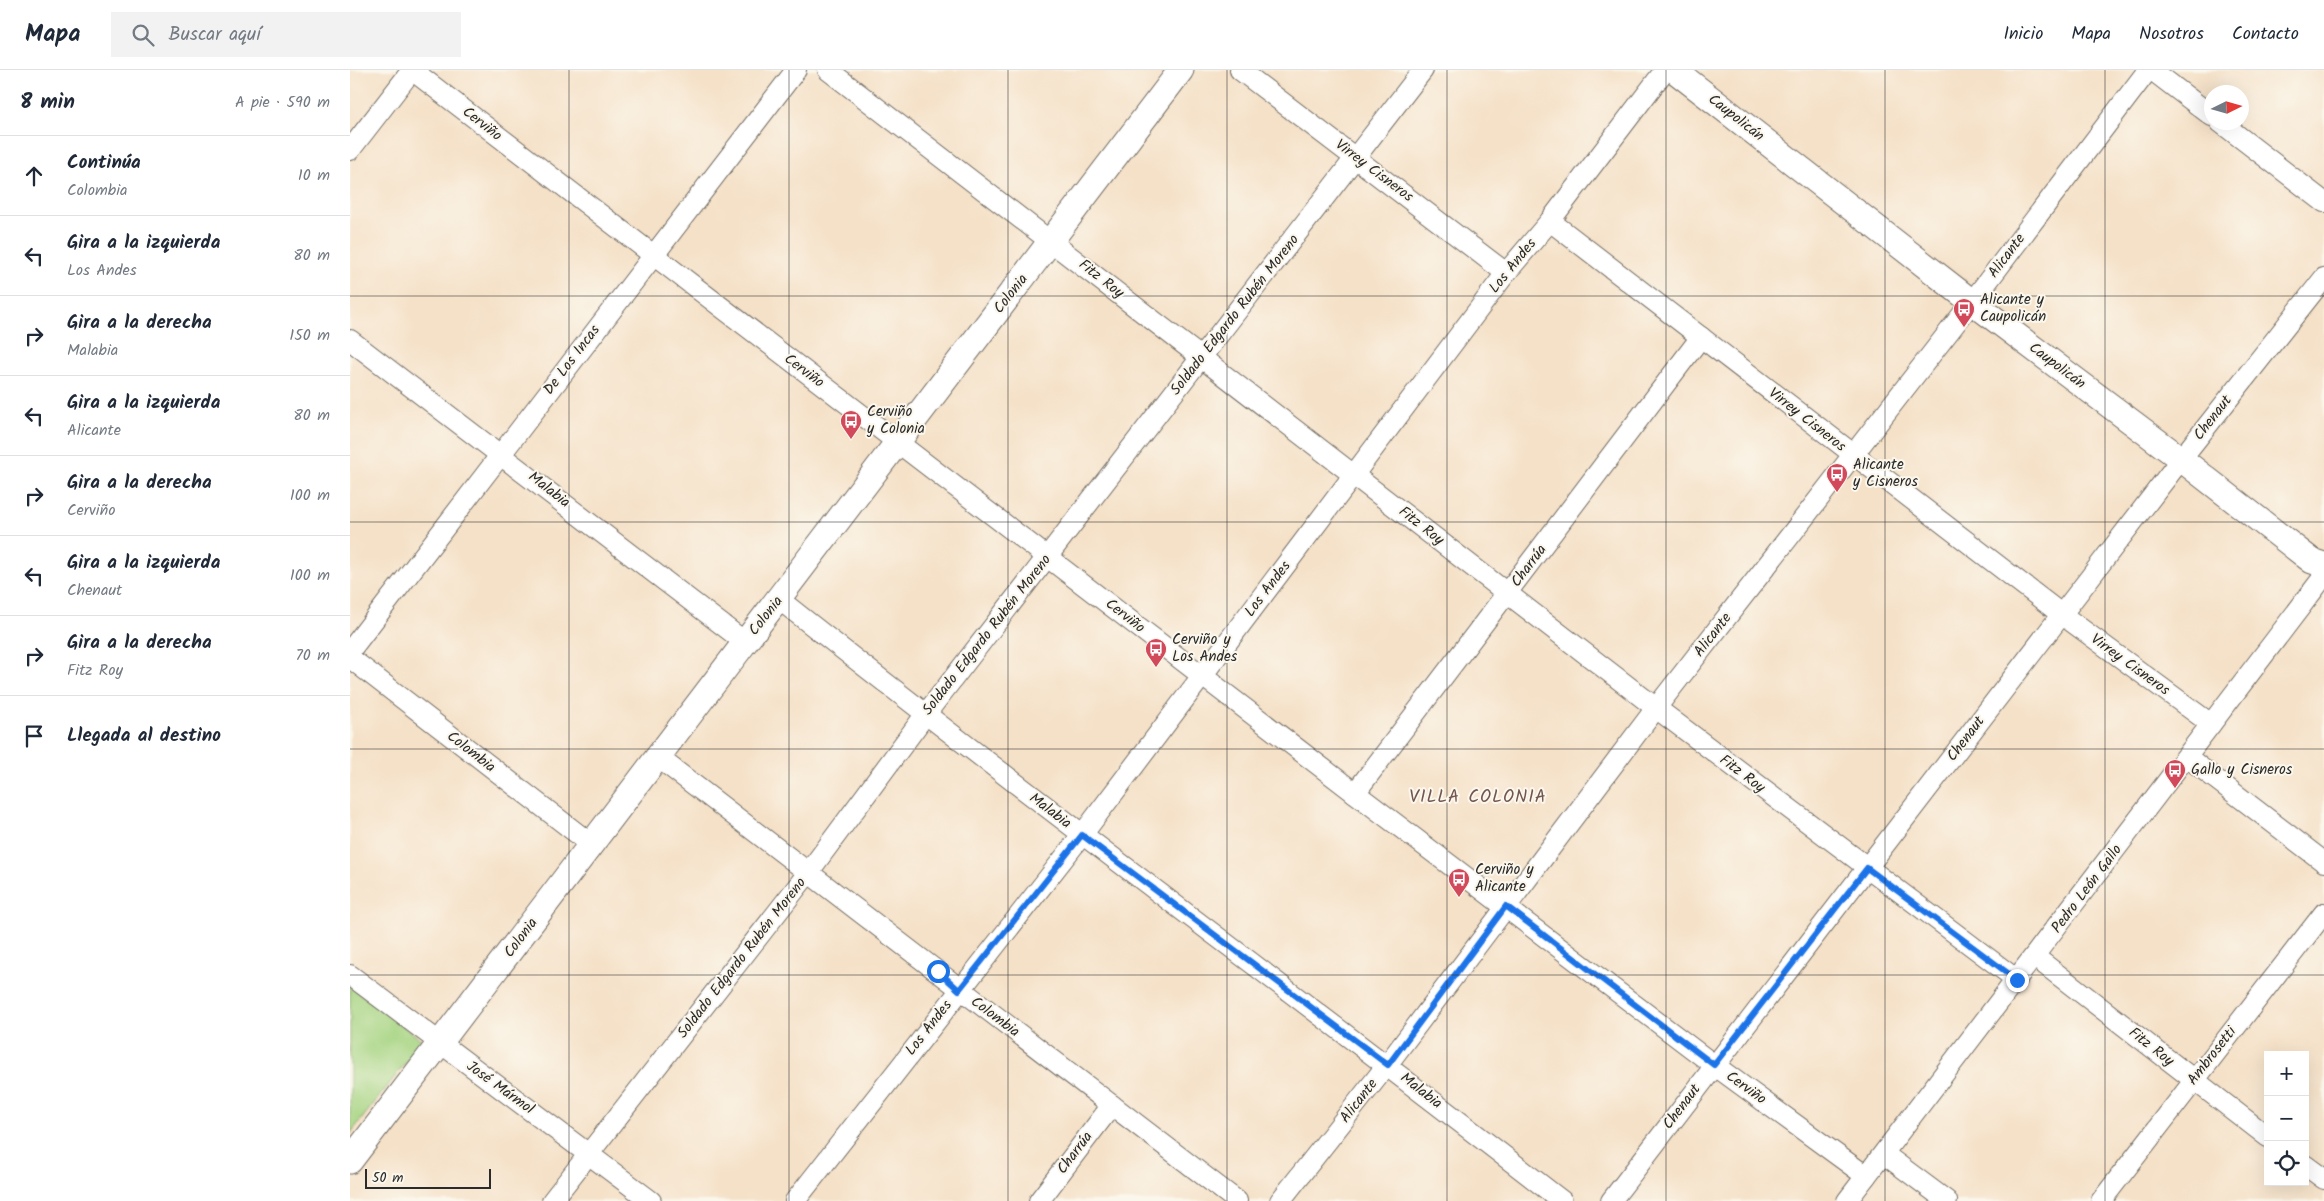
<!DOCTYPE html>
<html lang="es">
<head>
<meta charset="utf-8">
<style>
	body { margin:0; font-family:Kalam,sans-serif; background:#f2f2f3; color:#1f2937 }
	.controls { position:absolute; right:15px; bottom:15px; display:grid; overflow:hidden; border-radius:0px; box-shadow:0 5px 20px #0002 }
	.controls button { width:45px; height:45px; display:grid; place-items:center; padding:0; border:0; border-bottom:1px solid #e0e1e3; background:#fff; color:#1f2937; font:25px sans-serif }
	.compass { position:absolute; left:1854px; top:15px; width:45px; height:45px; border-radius:50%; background:#fff; box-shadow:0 5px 20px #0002; rotate:85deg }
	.scale { position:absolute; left:15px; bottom:12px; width:126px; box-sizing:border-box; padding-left:5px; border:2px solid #2b2b2b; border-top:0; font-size:14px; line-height:18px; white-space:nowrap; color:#2b2b2b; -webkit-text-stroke:4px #fbf7ec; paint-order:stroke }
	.stop { position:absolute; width:15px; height:15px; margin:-11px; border:4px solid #1a73e8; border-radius:50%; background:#fff }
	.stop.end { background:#1a73e8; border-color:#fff; box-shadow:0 1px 5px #0008 }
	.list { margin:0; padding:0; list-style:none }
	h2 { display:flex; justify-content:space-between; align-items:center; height:65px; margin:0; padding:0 20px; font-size:21px }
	h2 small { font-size:16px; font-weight:400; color:#747a83 }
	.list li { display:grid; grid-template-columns:32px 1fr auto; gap:15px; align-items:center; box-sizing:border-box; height:80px; padding:0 20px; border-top:1px solid #e0e1e3 }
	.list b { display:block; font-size:19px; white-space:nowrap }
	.list p { margin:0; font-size:16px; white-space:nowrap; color:#747a83 }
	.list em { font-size:16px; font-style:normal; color:#747a83 }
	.icon { flex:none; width:28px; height:28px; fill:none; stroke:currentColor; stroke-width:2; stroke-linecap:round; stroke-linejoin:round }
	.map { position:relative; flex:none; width:1974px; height:1131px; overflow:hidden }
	header { display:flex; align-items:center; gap:30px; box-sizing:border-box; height:70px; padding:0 25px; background:#fff; border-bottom:1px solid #e0e1e3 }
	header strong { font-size:24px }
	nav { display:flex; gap:28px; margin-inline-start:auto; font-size:18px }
	.search { width:350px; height:45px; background:#f2f2f3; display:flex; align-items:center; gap:12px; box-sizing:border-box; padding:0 18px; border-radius:0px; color:#747a83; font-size:19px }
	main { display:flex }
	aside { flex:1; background:#fff }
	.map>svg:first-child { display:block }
</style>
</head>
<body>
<header>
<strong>Mapa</strong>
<div class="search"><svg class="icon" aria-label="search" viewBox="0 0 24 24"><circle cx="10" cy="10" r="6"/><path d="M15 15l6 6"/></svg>Buscar aquí</div>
<nav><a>Inicio</a><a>Mapa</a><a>Nosotros</a><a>Contacto</a></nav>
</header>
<main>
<aside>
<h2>8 min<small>A pie · 590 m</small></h2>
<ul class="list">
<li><svg class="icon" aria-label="ahead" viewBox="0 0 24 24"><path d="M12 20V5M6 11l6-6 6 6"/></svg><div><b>Continúa</b><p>Colombia</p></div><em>10 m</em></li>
<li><svg class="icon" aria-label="left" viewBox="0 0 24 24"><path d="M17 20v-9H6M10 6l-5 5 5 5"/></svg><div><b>Gira a la izquierda</b><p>Los Andes</p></div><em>80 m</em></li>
<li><svg class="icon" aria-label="right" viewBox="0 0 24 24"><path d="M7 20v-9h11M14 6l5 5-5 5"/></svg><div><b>Gira a la derecha</b><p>Malabia</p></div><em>150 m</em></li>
<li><svg class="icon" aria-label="left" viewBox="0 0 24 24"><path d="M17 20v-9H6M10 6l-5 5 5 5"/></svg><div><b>Gira a la izquierda</b><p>Alicante</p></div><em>80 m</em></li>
<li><svg class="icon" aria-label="right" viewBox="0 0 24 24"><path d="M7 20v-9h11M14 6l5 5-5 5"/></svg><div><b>Gira a la derecha</b><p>Cerviño</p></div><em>100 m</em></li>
<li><svg class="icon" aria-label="left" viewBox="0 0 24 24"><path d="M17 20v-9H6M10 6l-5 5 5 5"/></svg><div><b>Gira a la izquierda</b><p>Chenaut</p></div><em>100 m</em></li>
<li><svg class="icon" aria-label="right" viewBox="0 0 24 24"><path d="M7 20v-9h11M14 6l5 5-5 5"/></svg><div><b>Gira a la derecha</b><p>Fitz Roy</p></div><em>70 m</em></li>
<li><svg class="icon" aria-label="arrive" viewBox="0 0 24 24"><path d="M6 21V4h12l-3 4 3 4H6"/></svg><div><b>Llegada al destino</b></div></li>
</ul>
</aside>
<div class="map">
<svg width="1974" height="1131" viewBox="0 0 1974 1131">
	<rect width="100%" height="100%" fill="#fbf7ec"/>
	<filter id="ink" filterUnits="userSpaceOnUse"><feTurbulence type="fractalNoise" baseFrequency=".02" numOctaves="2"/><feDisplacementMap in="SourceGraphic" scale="10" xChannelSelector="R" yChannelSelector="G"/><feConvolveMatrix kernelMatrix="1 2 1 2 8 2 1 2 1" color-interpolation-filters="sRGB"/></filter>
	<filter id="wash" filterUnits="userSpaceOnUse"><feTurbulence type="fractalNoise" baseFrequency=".0096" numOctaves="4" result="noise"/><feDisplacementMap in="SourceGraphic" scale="20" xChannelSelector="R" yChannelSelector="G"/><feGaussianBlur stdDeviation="1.12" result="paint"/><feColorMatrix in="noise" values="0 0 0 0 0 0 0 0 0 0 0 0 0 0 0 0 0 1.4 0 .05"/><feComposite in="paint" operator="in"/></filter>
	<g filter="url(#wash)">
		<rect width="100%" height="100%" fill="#f5e1c8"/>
		<polygon fill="#a6d482" stroke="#688056" points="0,916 73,971 0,1064"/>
	</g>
	<g filter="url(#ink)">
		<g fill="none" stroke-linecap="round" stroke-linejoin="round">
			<g stroke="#726b62" stroke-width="22">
				<g id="minor">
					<polyline points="478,0 1306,638 1667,910"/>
					<polyline points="890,0 1156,203"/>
					<polyline points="1802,0 1862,46"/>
					<polyline points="1870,52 1974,132"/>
					<polyline points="0,80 62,0 1005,723 1364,995 1516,1106"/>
					<polyline points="1200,151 1711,544 1861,654"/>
					<polyline points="0,270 396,573"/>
					<path d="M430,530C687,734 953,929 1212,1131"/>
					<polyline points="0,581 446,0"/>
					<polyline points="0,588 242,775"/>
					<polyline points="1837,687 1974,792"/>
					<polyline points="309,688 887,1131"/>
					<polyline points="1005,723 1351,267"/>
					<polyline points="1685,887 1918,1067"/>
					<polyline points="0,905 301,1131"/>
					<polyline points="1534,1084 1597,1131"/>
					<polyline points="1955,1095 1974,1109"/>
					<polyline points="202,1131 458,803 575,645 1073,0"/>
					<polyline points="445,1131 732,765 1156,203 1200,151 1315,0"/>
					<polyline points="689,1131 762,1035"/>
					<polyline points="930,1131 1037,995 1306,638 1622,232 1798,0"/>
					<polyline points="1261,1131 1831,389 1974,208"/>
					<polyline points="1497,1131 1974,506"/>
					<polyline points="1751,1131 1974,843"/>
				</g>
			</g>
			<g stroke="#726b62" stroke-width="27">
				<g id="tertiary">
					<polyline points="1324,0 1622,232 1831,389 1962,491 1974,495"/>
					<polyline points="0,1091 831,0"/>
				</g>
			</g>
			<use href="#minor" stroke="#fff" stroke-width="20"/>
			<use href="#tertiary" stroke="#fff" stroke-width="25"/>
		</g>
	</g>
	<g fill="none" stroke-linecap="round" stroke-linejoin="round" filter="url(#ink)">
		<polyline stroke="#1a73e8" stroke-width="6" points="588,901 609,920 732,765 1038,995 1156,836 1364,995 1517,798 1667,910"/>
	</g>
	<path fill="none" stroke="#2b2b2b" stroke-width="1" stroke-opacity="0.55" d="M219,0V1131M439,0V1131M658,0V1131M877,0V1131M1097,0V1131M1316,0V1131M1535,0V1131M1755,0V1131M0,226H1974M0,452H1974M0,679H1974M0,905H1974"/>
	<defs>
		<g id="bus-pin" transform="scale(1.125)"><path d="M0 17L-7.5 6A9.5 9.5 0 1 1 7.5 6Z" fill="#d1495b" stroke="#fbf7ec"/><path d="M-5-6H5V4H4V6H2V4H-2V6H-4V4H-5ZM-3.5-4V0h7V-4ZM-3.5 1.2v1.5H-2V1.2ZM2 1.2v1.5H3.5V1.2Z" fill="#fff"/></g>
	</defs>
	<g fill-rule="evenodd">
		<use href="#bus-pin" x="1614" y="239"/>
		<use href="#bus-pin" x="501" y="351"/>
		<use href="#bus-pin" x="1487" y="404"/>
		<use href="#bus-pin" x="806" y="579"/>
		<use href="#bus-pin" x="1825" y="700"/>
		<use href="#bus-pin" x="1109" y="809"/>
	</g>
	<g text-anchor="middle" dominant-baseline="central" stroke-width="4" stroke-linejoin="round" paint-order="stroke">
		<g font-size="15" fill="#2b2b2b" stroke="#fbf7ec">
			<text transform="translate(1386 48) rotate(38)">Caupolicán</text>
			<text transform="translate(132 54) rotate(38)">Cerviño</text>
			<text transform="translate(1024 101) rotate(37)">Virrey Cisneros</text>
			<text transform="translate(1657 186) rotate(-53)">Alicante</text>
			<text transform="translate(1163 196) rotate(-51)">Los Andes</text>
			<text transform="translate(751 209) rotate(38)">Fitz Roy</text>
			<text transform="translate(661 224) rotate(-52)">Colonia</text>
			<text transform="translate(885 245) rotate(-52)">Soldado Edgardo Rubén Moreno</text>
			<text transform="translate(222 290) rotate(-53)">De Los Incas</text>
			<text transform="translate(1707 296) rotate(37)">Caupolicán</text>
			<text transform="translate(454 301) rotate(37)">Cerviño</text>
			<text transform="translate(1863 348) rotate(-52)">Chenaut</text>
			<text transform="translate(1457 350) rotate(38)">Virrey Cisneros</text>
			<text transform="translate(199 420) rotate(38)">Malabia</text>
			<text transform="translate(1071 456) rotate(38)">Fitz Roy</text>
			<text transform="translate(1179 496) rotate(-53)">Charrúa</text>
			<text transform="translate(918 519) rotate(-53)">Los Andes</text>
			<text transform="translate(416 546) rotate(-52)">Colonia</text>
			<text transform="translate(775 546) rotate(38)">Cerviño</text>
			<text transform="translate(637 565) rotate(-52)">Soldado Edgardo Rubén Moreno</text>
			<text transform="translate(1363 565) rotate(-52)">Alicante</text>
			<text transform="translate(1780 595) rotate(36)">Virrey Cisneros</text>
			<text transform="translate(1616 669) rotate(-53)">Chenaut</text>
			<text transform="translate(121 682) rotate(38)">Colombia</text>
			<text transform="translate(1392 704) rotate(37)">Fitz Roy</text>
			<text transform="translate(700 741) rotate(37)">Malabia</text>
			<text transform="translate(1737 819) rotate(-53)">Pedro León Gallo</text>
			<text transform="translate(171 868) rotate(-53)">Colonia</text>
			<text transform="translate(392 888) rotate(-52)">Soldado Edgardo Rubén Moreno</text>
			<text transform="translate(645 947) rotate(37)">Colombia</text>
			<text transform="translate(579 958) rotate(-52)">Los Andes</text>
			<text transform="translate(1801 977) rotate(38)">Fitz Roy</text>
			<text transform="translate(1862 986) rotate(-52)">Ambrosetti</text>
			<text transform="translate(150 1018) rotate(36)">José Mármol</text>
			<text transform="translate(1396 1018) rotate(36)">Cerviño</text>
			<text transform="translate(1071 1021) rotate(38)">Malabia</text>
			<text transform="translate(1009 1031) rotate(-52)">Alicante</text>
			<text transform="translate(1332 1037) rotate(-53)">Chenaut</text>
			<text transform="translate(725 1083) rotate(-53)">Charrúa</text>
		</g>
		<g font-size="15" fill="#2b2b2b" stroke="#fbf7ec" text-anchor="start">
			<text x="1630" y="230">Alicante y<tspan x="1630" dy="17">Caupolicán</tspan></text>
			<text x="517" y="342">Cerviño<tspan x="517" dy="17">y Colonia</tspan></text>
			<text x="1503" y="395">Alicante<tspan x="1503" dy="17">y Cisneros</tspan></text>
			<text x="822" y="570">Cerviño y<tspan x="822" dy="17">Los Andes</tspan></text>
			<text x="1841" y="700">Gallo y Cisneros</text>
			<text x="1125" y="800">Cerviño y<tspan x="1125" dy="17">Alicante</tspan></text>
		</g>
		<g font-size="18" letter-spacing="1" fill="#725650" stroke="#fbf7ec">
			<text x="1128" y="727">VILLA COLONIA</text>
		</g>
	</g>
</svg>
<div class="controls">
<button>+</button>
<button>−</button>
<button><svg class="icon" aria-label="locate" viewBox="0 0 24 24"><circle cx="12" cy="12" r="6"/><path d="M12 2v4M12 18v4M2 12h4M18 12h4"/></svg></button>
</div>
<svg class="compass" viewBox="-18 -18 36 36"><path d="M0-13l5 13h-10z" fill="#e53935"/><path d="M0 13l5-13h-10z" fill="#747a83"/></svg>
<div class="scale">50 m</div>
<div class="stop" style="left:588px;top:901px"></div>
<div class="stop end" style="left:1667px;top:910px"></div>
</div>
</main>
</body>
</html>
